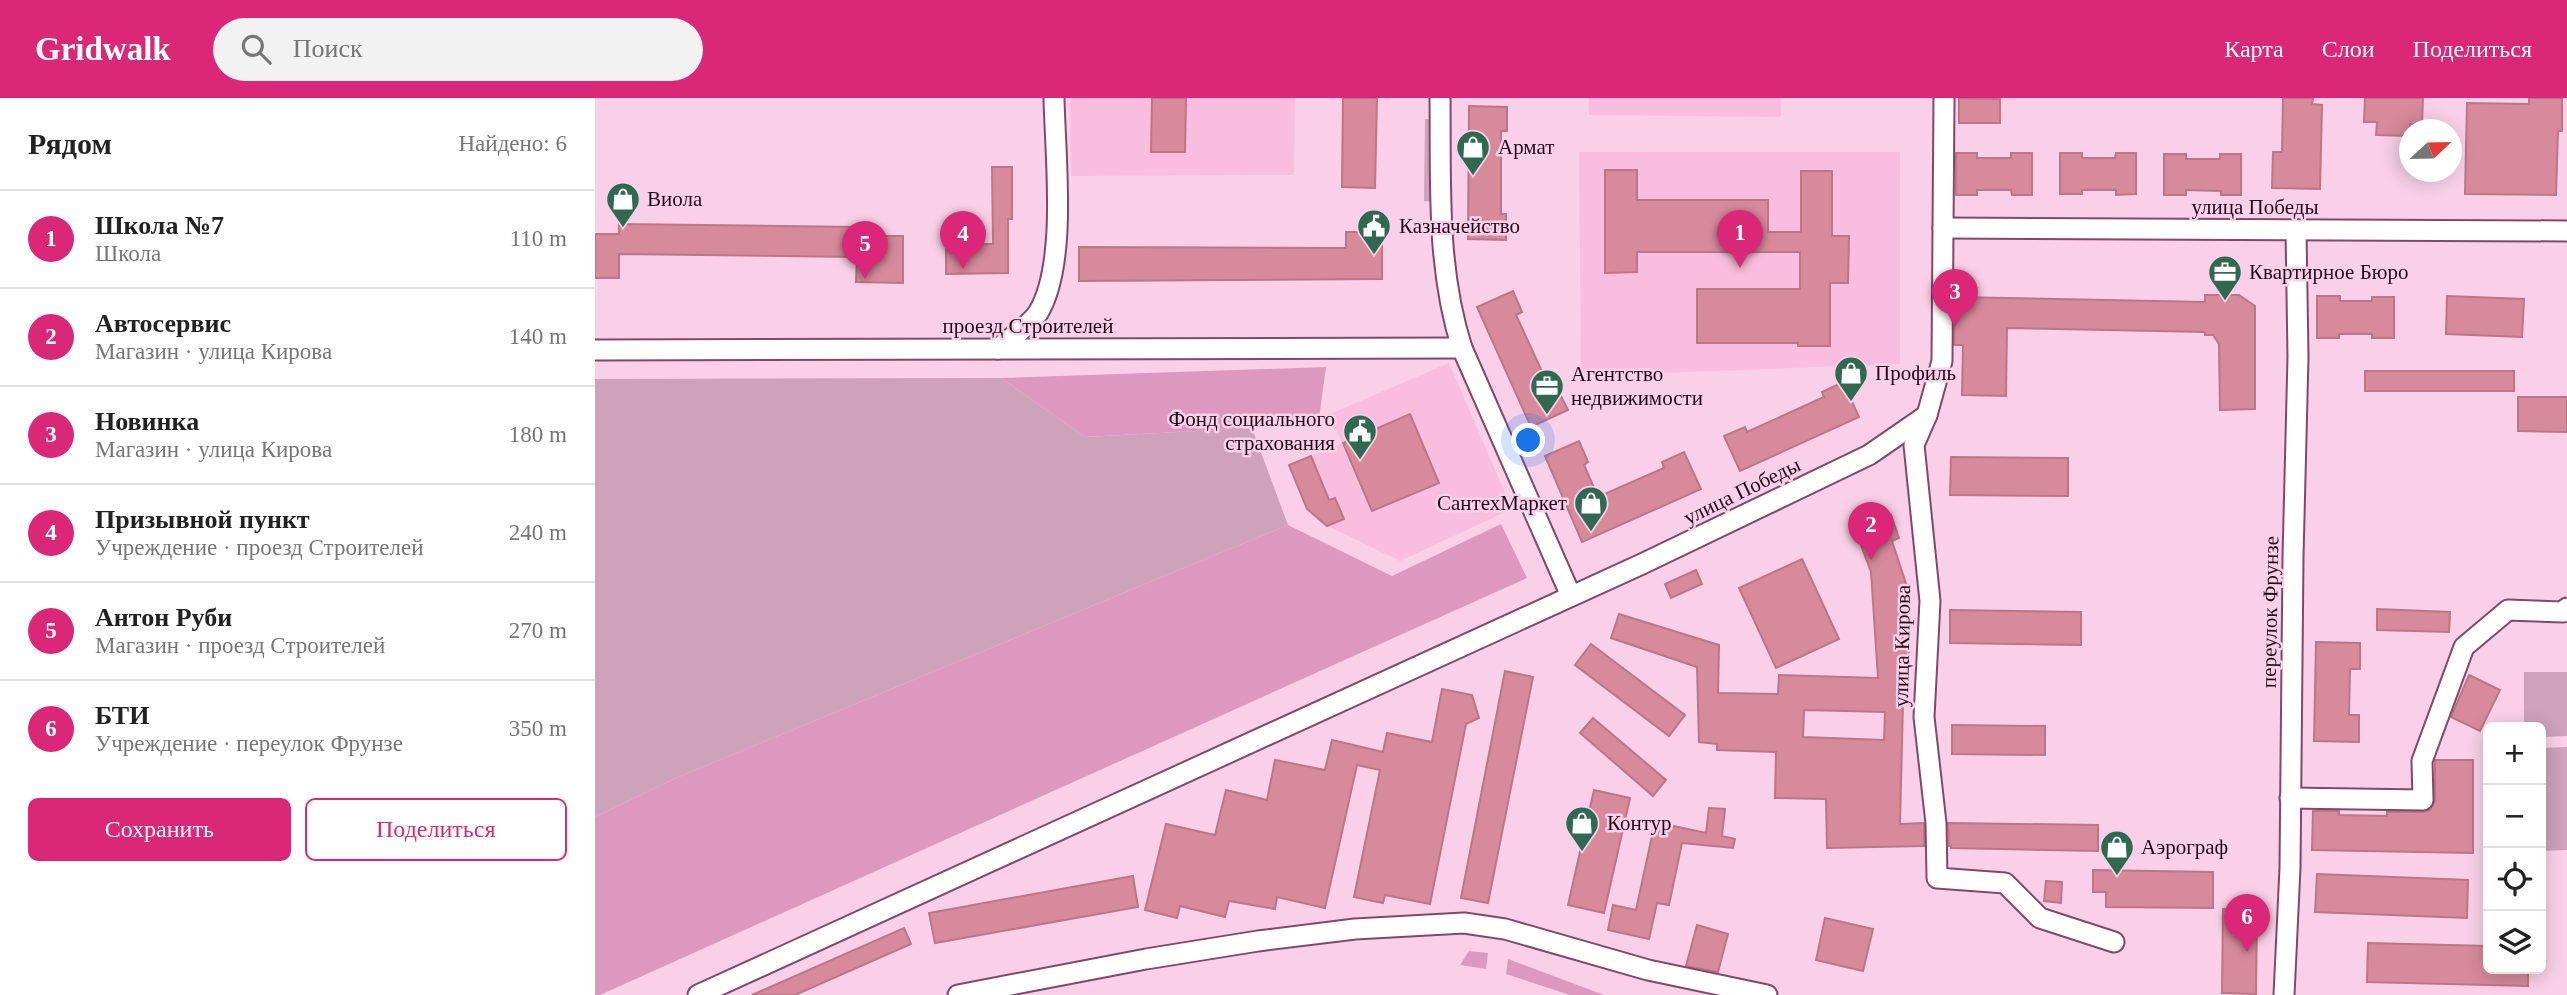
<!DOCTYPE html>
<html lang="ru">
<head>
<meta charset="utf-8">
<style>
	body { margin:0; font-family:Georgia,serif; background:#f2f2f2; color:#222 }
	.controls { position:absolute; right:21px; bottom:21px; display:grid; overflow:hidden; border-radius:10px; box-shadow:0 4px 18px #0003 }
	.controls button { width:63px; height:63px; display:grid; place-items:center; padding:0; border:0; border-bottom:2px solid #e0e0e0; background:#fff; color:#222; font:35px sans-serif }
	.compass { position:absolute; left:1804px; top:21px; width:63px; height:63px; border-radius:50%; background:#fff; box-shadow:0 4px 18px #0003; rotate:68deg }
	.you { position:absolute; left:934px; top:343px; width:24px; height:24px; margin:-18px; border:5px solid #fff; border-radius:50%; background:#1a73e8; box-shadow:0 0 0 10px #1a73e833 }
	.badge { display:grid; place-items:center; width:46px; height:46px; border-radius:50%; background:#db2777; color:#fff; font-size:23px; font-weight:700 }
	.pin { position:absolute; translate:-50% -58px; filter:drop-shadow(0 2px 4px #0008) }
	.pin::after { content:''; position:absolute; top:37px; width:24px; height:21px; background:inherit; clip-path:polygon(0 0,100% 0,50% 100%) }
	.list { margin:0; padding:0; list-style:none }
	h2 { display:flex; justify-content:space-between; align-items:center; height:91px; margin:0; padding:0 28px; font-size:30px }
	h2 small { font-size:23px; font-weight:400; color:#767676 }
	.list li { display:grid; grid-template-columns:46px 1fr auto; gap:21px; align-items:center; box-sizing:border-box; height:98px; padding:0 28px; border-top:2px solid #e0e0e0 }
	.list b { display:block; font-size:26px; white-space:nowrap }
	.list p { margin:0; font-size:23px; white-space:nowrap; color:#767676 }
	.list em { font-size:23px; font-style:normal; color:#767676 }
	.actions { display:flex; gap:14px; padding:21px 28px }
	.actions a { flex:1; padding:16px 0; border:2px solid #db2777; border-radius:10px; text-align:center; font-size:24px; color:#db2777 }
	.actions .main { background:#db2777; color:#fff }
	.icon { flex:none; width:38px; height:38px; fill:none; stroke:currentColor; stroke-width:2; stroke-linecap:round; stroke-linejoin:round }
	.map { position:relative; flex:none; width:1972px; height:897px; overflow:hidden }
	header { display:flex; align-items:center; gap:42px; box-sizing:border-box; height:98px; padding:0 35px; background:#db2777; color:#fff }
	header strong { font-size:33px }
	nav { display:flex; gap:38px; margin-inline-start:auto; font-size:24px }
	.search { width:490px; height:63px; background:#f2f2f2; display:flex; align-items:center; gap:18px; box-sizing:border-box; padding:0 24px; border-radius:38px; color:#767676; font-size:26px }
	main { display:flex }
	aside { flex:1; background:#fff }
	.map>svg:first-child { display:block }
</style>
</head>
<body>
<header>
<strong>Gridwalk</strong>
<div class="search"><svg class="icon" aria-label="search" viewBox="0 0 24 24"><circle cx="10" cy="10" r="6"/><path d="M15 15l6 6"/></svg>Поиск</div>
<nav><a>Карта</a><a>Слои</a><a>Поделиться</a></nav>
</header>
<main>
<aside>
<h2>Рядом<small>Найдено: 6</small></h2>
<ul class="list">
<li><span class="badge">1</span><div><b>Школа №7</b><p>Школа</p></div><em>110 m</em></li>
<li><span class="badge">2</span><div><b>Автосервис</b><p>Магазин · улица Кирова</p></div><em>140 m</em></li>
<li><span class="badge">3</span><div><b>Новинка</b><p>Магазин · улица Кирова</p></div><em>180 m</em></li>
<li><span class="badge">4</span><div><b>Призывной пункт</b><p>Учреждение · проезд Строителей</p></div><em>240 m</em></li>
<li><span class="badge">5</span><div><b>Антон Руби</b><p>Магазин · проезд Строителей</p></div><em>270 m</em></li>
<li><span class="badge">6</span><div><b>БТИ</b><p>Учреждение · переулок Фрунзе</p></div><em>350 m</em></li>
</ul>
<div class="actions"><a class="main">Сохранить</a><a>Поделиться</a></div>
</aside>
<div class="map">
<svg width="1972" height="897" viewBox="0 0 1972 897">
	<rect width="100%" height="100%" fill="#f9d0e7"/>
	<g fill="#f9bedf">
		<polygon points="475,0 700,0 699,77 476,78"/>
		<polygon points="994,0 1186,0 1186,19 994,17"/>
		<polygon points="984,54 1305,54 1305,266 986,278"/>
		<polygon points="854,265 917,411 805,463 733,428 712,411 694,367 747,345 735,316"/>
	</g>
	<g fill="#cda2ba">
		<polygon points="830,21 839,22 838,104 829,103"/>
		<polygon points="406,280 490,339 657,330 693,427 79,681 0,719 0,281"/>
		<polygon points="1929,574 1972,574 1972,638 1946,639 1946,629 1929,629"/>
		<polygon points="1972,649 1972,752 1946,753 1946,650"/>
	</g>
	<g fill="#dd98c0">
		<polygon points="731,269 724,320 657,330 490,339 406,280"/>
		<polygon points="906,426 932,480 5,897 0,897 0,719 79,681 693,427 797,478"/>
		<polygon points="874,853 893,855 891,871 865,867"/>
		<polygon points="913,861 1009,897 975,897 911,876"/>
	</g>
	<g fill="#d78a9c" stroke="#bc7687" stroke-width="2" fill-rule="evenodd">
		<polygon points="557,0 591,0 590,54 556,54"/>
		<polygon points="748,0 782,0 780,90 747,89"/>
		<polygon points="1364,0 1405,1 1405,25 1364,25"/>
		<polygon points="1688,0 1718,0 1717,6 1727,7 1725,91 1677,90 1678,54 1687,54"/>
		<polygon points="1770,0 1828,0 1827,26 1815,26 1814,38 1781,37 1782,24 1769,24"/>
		<polygon points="1934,0 1967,0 1967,33 1963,33 1961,97 1870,96 1872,5 1934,6"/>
		<polygon points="874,8 912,9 912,33 906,33 906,116 911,116 911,142 873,141"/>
		<polygon points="1361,55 1382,55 1382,60 1416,60 1416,55 1437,55 1437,97 1417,97 1416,92 1382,92 1382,97 1361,97"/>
		<polygon points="1465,55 1487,55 1487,60 1520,60 1521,55 1541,55 1541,96 1521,97 1521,92 1487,92 1487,96 1465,96"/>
		<polygon points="1569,56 1591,56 1591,61 1625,61 1625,56 1646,56 1646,97 1626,97 1626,93 1591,92 1591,97 1569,97"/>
		<polygon points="397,69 417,69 417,121 413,121 413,175 351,176 351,146 398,146"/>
		<polygon points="1010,72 1042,72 1042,102 1173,102 1173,134 1206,134 1206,73 1237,73 1237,138 1254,138 1253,185 1235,185 1235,248 1203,248 1203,245 1102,245 1102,191 1205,191 1205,154 1042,154 1042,174 1010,175"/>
		<polygon points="24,126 262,129 262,138 308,138 308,185 261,184 262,159 24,156 24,180 0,180 0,136 24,136"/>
		<polygon points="751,134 787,134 787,181 484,183 484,149 751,150"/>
		<polygon points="918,193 927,214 921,217 956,293 962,290 973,312 936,329 882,209"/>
		<polygon points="1610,197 1644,197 1660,208 1660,311 1625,312 1624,246 1618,237 1610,237 1610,234 1412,230 1411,298 1367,297 1368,247 1359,247 1360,199 1610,204"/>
		<polygon points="1722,198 1745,198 1745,203 1777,203 1777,199 1799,199 1799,240 1777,240 1777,236 1744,236 1744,240 1722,240"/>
		<polygon points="1852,198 1929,201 1927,239 1851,236"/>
		<rect x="1770" y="273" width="149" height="20"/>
		<polygon points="1248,284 1264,319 1145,373 1129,338 1150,329 1152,334 1229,299 1227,294"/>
		<polygon points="1923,299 1972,299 1972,334 1923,333"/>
		<polygon points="815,316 844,385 777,413 748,345"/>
		<polygon points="984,343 993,364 989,367 1003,399 1069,370 1067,364 1089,354 1106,391 987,444 950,358"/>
		<polygon points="716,358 734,402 740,400 749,421 732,428 712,411 694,367"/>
		<polygon points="1356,359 1473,360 1473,398 1355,397"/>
		<path d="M1296,417L1304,440L1297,443L1314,495V565L1309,564L1305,726L1329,725V748L1232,750L1231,701L1180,700L1181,654L1122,652V646L1104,644L1102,569L1016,540L1024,516L1124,547L1123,595L1183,596L1184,577L1283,580L1276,474L1260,431ZM1209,612L1290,614L1289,642L1208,639Z"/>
		<polygon points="1207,461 1244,541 1181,570 1144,490"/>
		<polygon points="1101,472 1107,486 1076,500 1070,486"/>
		<polygon points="1782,511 1855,514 1854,534 1782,532"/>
		<polygon points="1355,512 1486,514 1486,547 1355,545"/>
		<polygon points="1721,544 1765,545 1765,571 1755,571 1754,617 1764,617 1764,644 1719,643"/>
		<polygon points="996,546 1090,617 1074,638 980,567"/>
		<polygon points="910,573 938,579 893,805 866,800"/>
		<polygon points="1874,577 1905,592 1885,633 1856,619"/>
		<polygon points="847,591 877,597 884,620 871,626 835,806 790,797 788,805 759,799 785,672 762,667 730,810 682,799 680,811 634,803 630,819 585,808 582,820 550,812 571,726 620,737 631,692 672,702 680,662 730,672 737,642 788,654 792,635 837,644"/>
		<polygon points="998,620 1071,682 1058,698 985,635"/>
		<polygon points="1357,627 1450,628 1450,657 1357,656"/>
		<polygon points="1840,662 1878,662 1878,755 1717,752 1718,713 1744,713 1744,717 1792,718 1792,714 1828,714 1835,712 1840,702"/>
		<polygon points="999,692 1035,700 1009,815 973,807"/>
		<polygon points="1114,710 1130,711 1127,738 1140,741 1138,750 1087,745 1074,807 1062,805 1054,841 1013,832 1018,807 1041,812 1060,724 1111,735"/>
		<polygon points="1353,725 1503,727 1503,753 1356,750 1356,748 1354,748"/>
		<polygon points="1498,772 1618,774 1618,810 1511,809 1511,794 1498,794"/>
		<polygon points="1722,776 1873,782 1872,820 1720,814"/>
		<polygon points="538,778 543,809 340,845 334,815"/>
		<polygon points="1451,783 1467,784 1466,805 1449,803"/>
		<polygon points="1628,811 1662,811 1661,896 1627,895"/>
		<polygon points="1230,820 1278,831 1268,873 1221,862"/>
		<polygon points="1102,827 1133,836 1123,874 1091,868"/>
		<polygon points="309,830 316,846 200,897 157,897"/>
		<polygon points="1773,845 1893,848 1893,871 1933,871 1933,888 1772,884"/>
	</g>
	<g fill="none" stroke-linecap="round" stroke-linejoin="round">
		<g stroke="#81486a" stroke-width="23">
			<g id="minor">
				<path d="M845,0C846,84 841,169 867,250L976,498"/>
				<polyline points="1349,0 1347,263 1332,317 1319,347 1335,503 1329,619 1341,725 1342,780 1410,785 1445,820 1519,844"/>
				<polyline points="1348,130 1972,133"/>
				<path d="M403,251C415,240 434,228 443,215C473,166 460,57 459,0"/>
				<polyline points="0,252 867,250"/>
				<polyline points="1695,700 1828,702 1827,663 1869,549 1913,512 1968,514 1972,510"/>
				<polyline points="103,897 1047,466 1274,357 1332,317"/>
				<polyline points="363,897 551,861 663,843 760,831 869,825 910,831 1053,872 1172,897"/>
				<polyline points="1689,897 1695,770 1698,459 1703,259 1701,132"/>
			</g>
		</g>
		<use href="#minor" stroke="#fff" stroke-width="19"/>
	</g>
	<defs>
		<g id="shop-pin" transform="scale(1.75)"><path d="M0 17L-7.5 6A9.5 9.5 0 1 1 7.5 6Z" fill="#306951" stroke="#f9d0e7"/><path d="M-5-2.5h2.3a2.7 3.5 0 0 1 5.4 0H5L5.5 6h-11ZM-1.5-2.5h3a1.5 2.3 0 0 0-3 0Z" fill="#fff"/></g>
		<g id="civic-pin" transform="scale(1.75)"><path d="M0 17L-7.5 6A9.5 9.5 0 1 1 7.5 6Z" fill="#306951" stroke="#f9d0e7"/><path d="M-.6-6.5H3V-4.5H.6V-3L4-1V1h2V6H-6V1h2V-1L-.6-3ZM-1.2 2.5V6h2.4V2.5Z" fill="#fff"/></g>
		<g id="office-pin" transform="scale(1.75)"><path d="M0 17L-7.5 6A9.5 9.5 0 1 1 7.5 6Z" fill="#306951" stroke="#f9d0e7"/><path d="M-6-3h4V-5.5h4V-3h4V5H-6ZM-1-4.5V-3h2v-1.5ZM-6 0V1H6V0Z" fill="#fff"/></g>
	</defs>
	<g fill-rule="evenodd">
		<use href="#shop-pin" x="878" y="49"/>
		<use href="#shop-pin" x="28" y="101"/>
		<use href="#civic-pin" x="779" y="128"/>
		<use href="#office-pin" x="1630" y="174"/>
		<use href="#shop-pin" x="1256" y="275"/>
		<use href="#office-pin" x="952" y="288"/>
		<use href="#civic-pin" x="765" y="333"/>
		<use href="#shop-pin" x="996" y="405"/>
		<use href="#shop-pin" x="987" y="725"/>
		<use href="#shop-pin" x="1522" y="749"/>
	</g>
	<g text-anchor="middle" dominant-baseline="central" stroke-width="5" stroke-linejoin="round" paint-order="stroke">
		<g font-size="21" fill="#220b19" stroke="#f9d0e7" text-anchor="start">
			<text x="903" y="49">Армат</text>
			<text x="52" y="101">Виола</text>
			<text x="804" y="128">Казначейство</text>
			<text x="1654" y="174">Квартирное Бюро</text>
			<text x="1280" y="275">Профиль</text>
			<text x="976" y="276">Агентство<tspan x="976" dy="24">недвижимости</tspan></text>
			<text x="740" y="321" text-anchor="end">Фонд социального<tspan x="740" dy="24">страхования</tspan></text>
			<text x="972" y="405" text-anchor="end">СантехМаркет</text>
			<text x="1012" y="725">Контур</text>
			<text x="1546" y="749">Аэрограф</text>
		</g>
		<g font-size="21" fill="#220b19" stroke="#f9d0e7">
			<text x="1660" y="109">улица Победы</text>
			<text x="433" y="228">проезд Строителей</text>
			<text transform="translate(1147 393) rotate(-26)">улица Победы</text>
			<text transform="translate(1675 514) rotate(-89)">переулок Фрунзе</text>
			<text transform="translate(1307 548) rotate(-89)">улица Кирова</text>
		</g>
	</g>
</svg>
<div class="controls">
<button>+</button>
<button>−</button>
<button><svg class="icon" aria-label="locate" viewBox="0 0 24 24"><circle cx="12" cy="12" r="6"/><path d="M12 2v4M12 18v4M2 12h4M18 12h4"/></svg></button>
<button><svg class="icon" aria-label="layers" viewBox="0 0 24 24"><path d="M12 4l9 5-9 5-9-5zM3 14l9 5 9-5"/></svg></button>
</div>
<svg class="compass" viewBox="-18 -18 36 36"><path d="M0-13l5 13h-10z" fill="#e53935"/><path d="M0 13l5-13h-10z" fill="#767676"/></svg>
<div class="you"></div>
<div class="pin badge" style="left:1145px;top:170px">1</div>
<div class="pin badge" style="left:1276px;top:462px">2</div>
<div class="pin badge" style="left:1360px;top:229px">3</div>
<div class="pin badge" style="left:368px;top:171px">4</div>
<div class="pin badge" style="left:270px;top:181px">5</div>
<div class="pin badge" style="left:1652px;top:854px">6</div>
</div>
</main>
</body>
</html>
